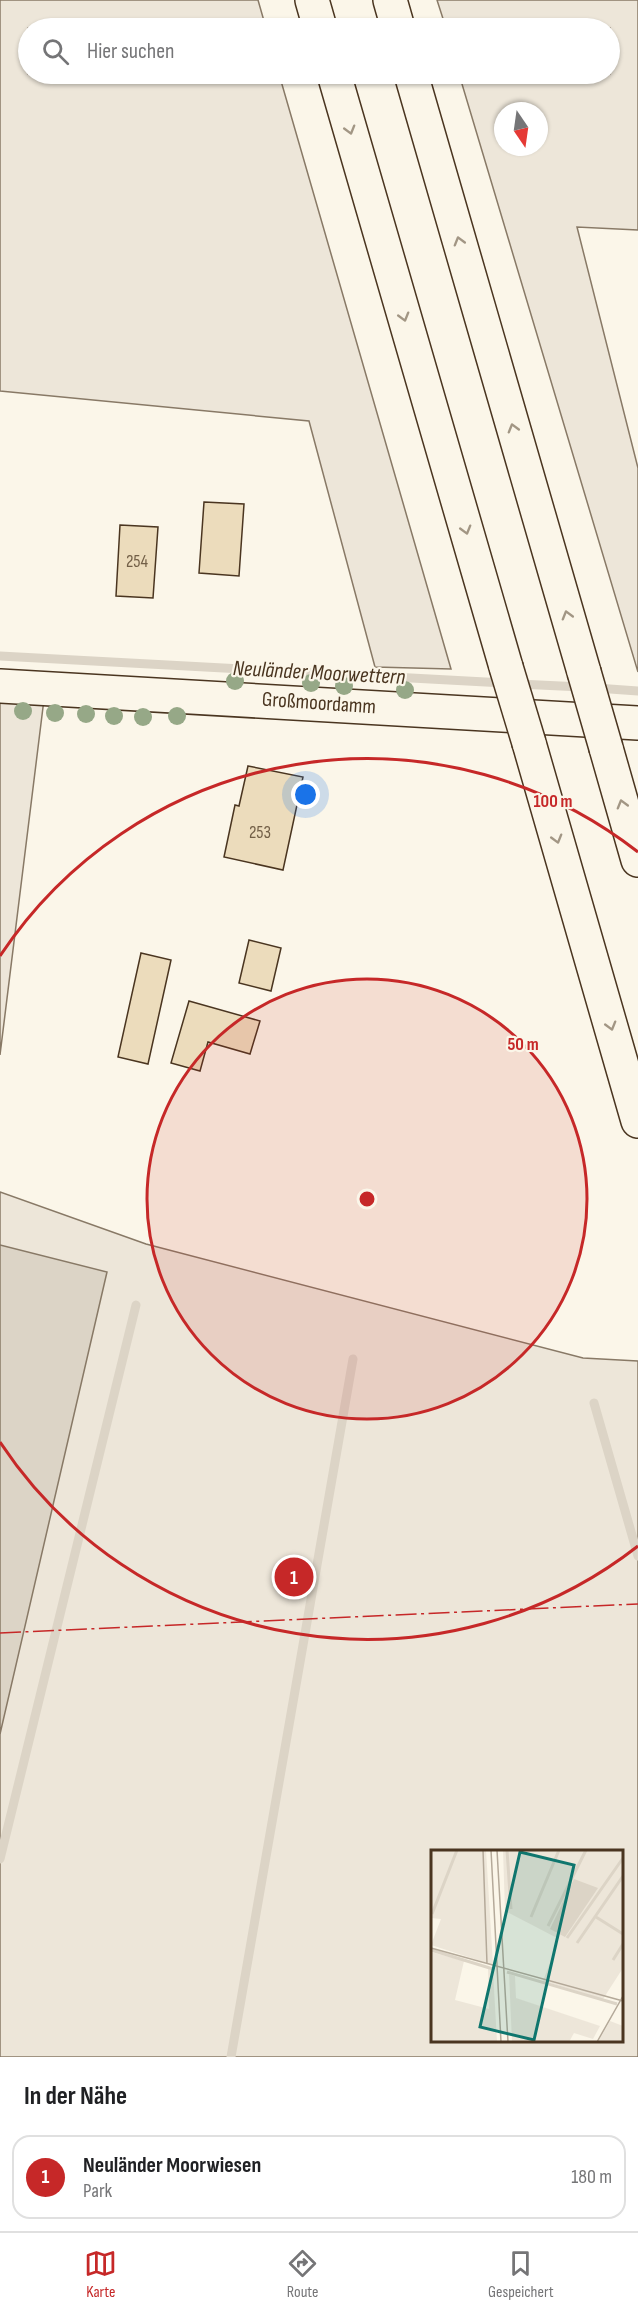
<!DOCTYPE html>
<html lang="de">
<head>
<meta charset="utf-8">
<style>
	body { margin:0; font-family:"Sofia Sans Condensed",sans-serif; background:#f2f2f2; color:#202124 }
	.compass { position:absolute; left:494px; top:102px; width:54px; height:54px; border-radius:50%; background:#fff; box-shadow:0 2px 4px #0004; rotate:167deg }
	.you { position:absolute; left:306px; top:795px; width:21px; height:21px; margin:-15px; border:4px solid #fff; border-radius:50%; background:#1a73e8; box-shadow:0 0 0 9px #1a73e833 }
	.badge { display:grid; place-items:center; width:39px; height:39px; border-radius:50%; background:#c62828; color:#fff; font-size:20px; font-weight:700 }
	.pin { position:absolute; translate:-50% -50%; border:3px solid #fff; box-shadow:0 2px 6px #0006 }
	.list { margin:0; padding:0; list-style:none }
	h2 { display:flex; justify-content:space-between; align-items:center; height:78px; margin:0; padding:0 24px; font-size:26px }
	h2 small { font-size:20px; font-weight:400; color:#757577 }
	.list li { display:grid; grid-template-columns:39px 1fr auto; gap:18px; align-items:center; box-sizing:border-box; height:84px; margin:0 12px 12px; padding:0 12px; border:2px solid #e0e0e0; border-radius:18px }
	.list b { display:block; font-size:22px; white-space:nowrap }
	.list p { margin:0; font-size:20px; white-space:nowrap; color:#757577 }
	.list em { font-size:20px; font-style:normal; color:#757577 }
	.icon { flex:none; width:33px; height:33px; fill:none; stroke:currentColor; stroke-width:2; stroke-linecap:round; stroke-linejoin:round }
	.map { position:relative; flex:none; width:638px; height:2057px; overflow:hidden }
	.search { position:absolute; background:#fff; box-shadow:0 2px 4px #0004; left:18px; right:18px; top:18px; height:66px; display:flex; align-items:center; gap:15px; box-sizing:border-box; padding:0 21px; border-radius:33px; color:#757577; font-size:22px }
	.sheet { height:174px; background:#fff }
	nav { display:flex; justify-content:space-around; align-items:center; box-sizing:border-box; height:84px; border-top:2px solid #e0e0e0; background:#fff; font-size:16px; color:#757577 }
	nav a { display:grid; justify-items:center; gap:3px }
	nav .on { color:#c62828 }
	.map>svg:first-child { display:block }
</style>
</head>
<body>
<div class="map">
<svg width="638" height="2057" viewBox="0 0 638 2057">
	<rect width="100%" height="100%" fill="#fbf6e9"/>
	<g fill="#ede6d9" stroke="#887966" stroke-width="1.5" fill-rule="evenodd">
		<polygon points="0,0 258,0 266,28 28,28 28,74 279,74 451,669 375,667 309,421 0,391"/>
		<path d="M437,0H638V230L577,227L638,468V672L459,74H610V28H446ZM503,111H539V147H503Z"/>
		<polygon points="0,680 46,683 0,1055"/>
		<path d="M0,1192L146,1244L583,1358L638,1361V2057H0ZM432,1852H622V2040H432Z"/>
	</g>
	<polygon fill="#dcd4c6" stroke="#887966" stroke-width="1.5" points="0,1245 107,1272 0,1734"/>
	<g fill="none" stroke-linecap="round" stroke-linejoin="round">
		<g stroke="#dcd4c6" stroke-width="9">
			<polyline points="0,656 504,683"/>
			<polyline points="518,684 582,687"/>
			<polyline points="596,688 638,691"/>
			<polyline points="594,1403 638,1556"/>
			<polyline points="0,1859 136,1305"/>
			<polyline points="231,2057 353,1359"/>
		</g>
	</g>
	<g fill="#ecdcbc" stroke="#4a3520" stroke-width="1.5">
		<polygon points="204,502 244,504 239,576 199,573"/>
		<polygon points="120,525 158,527 153,598 116,596"/>
		<polygon points="248,766 303,777 283,870 224,857 235,805 239,806"/>
		<polygon points="249,940 281,948 271,991 239,983"/>
		<polygon points="141,953 171,960 148,1064 118,1057"/>
		<polygon points="189,1001 260,1021 250,1054 208,1042 200,1071 171,1063"/>
	</g>
	<g fill="none" stroke-linecap="round" stroke-linejoin="round">
		<g stroke="#4a3520" stroke-width="36">
			<polyline id="secondary" points="0,686 638,723"/>
		</g>
		<g stroke="#4a3520" stroke-width="36">
			<g id="highway">
				<polyline points="312,0 320,28"/>
				<polyline points="390,0 398,28"/>
				<polyline points="334,74 506,667"/>
				<polyline points="411,74 584,672"/>
				<polyline points="529,743 638,1121"/>
				<polyline points="606,748 638,860"/>
			</g>
		</g>
		<use href="#secondary" stroke="#fbf6e9" stroke-width="33"/>
		<use href="#highway" stroke="#fbf6e9" stroke-width="33"/>
		<g stroke="#4a3520" stroke-width="36" stroke-linecap="butt">
			<g id="highway-bridge">
				<polyline points="506,667 529,743"/>
				<polyline points="584,672 606,748"/>
			</g>
		</g>
		<use href="#highway-bridge" stroke="#fbf6e9" stroke-width="33"/>
		<polyline stroke="#c62828" stroke-width="1.5" stroke-dasharray="21 4.5 3 4.5" stroke-linecap="butt" points="0,1633 638,1604"/>
	</g>
	<g fill="#96a887">
		<circle cx="235" cy="681" r="9"/>
		<circle cx="311" cy="683" r="9"/>
		<circle cx="344" cy="686" r="9"/>
		<circle cx="405" cy="690" r="9"/>
		<circle cx="23" cy="711" r="9"/>
		<circle cx="55" cy="713" r="9"/>
		<circle cx="86" cy="714" r="9"/>
		<circle cx="114" cy="716" r="9"/>
		<circle cx="177" cy="716" r="9"/>
		<circle cx="143" cy="717" r="9"/>
	</g>
	<defs><path id="oneway-chevron" d="M-2-3.5L2.5 0L-2 3.5" fill="none" stroke-width="1.6" stroke-linecap="round" stroke-linejoin="round" transform="scale(1.5)"/></defs>
	<g stroke="#a29684">
		<use href="#oneway-chevron" transform="translate(350 130) rotate(74)"/>
		<use href="#oneway-chevron" transform="translate(459 241) rotate(-106)"/>
		<use href="#oneway-chevron" transform="translate(404 317) rotate(74)"/>
		<use href="#oneway-chevron" transform="translate(513 428) rotate(-106)"/>
		<use href="#oneway-chevron" transform="translate(466 530) rotate(74)"/>
		<use href="#oneway-chevron" transform="translate(567 615) rotate(-106)"/>
		<use href="#oneway-chevron" transform="translate(622 804) rotate(-106)"/>
		<use href="#oneway-chevron" transform="translate(557 839) rotate(74)"/>
		<use href="#oneway-chevron" transform="translate(611 1026) rotate(74)"/>
	</g>
	<circle cx="367" cy="1199" r="220" fill="#c62828" fill-opacity=".12"/>
	<g fill="none" stroke="#c62828" stroke-width="3">
		<circle cx="367" cy="1199" r="220"/>
		<path d="M638 1546A440 440 0 0 1 0 1442M0 956A440 440 0 0 1 638 852"/>
	</g>
	<g text-anchor="middle" dominant-baseline="central" stroke-width="4.5" stroke-linejoin="round" paint-order="stroke">
		<g font-size="18" fill="#725f47">
			<text x="137" y="561">254</text>
			<text x="260" y="832">253</text>
		</g>
		<g font-size="21" fill="#4a3520" stroke="#fbf6e9">
			<text transform="translate(319 703) rotate(4)">Großmoordamm</text>
		</g>
		<g font-size="22" font-style="italic" fill="#4a3520" stroke="#fbf6e9">
			<text transform="translate(319 673) rotate(3)">Neuländer Moorwettern</text>
		</g>
	</g>
	<g transform="translate(431 1850)">
		<rect width="192" height="192" fill="#fbf6e9"/>
		<path d="M0,0H55L62,115L0,95L10,69L0,68ZM72,0H192V118L172,149L112,131L128,89L74,61ZM0,102L33,111L24,150L58,159L57,119L62,120L66,192H0ZM78,124L84,126L85,148L169,176L162,189L143,183L138,192H81ZM179,171L192,176V192H167Z" fill="#ede6d9"/>
		<path d="M143,29L167,38L134,87L119,79Z" fill="#dcd4c6"/>
		<path fill="none" stroke="#dcd4c6" stroke-width="3" d="M76,0L80,59M1,64L26,0M100,67L128,0M165,67L192,84M117,76L155,0M136,88L192,8M146,93L192,26M0,100L62,119M182,110L192,94M76,122L186,154"/>
		<path fill="none" stroke="#b4a999" stroke-width="1.5" d="M52,0L56,114M60,0L70,192M66,0L77,192M0,98L192,151M166,192L192,146"/>
		<path fill="#0f766e" fill-opacity="0.15" stroke="#0f766e" stroke-width="3" d="M89,2L143,15L103,190L49,177Z"/>
		<rect width="192" height="192" fill="none" stroke="#4a3520" stroke-width="3"/>
	</g>
	<circle cx="367" cy="1199" r="9" fill="#c62828" stroke="#fbf6e9" stroke-width="3"/>
	<g font-size="18" text-anchor="middle" font-weight="bold" fill="#c62828" stroke="#fbf6e9" stroke-width="4.5" stroke-linejoin="round" paint-order="stroke">
		<text x="553" y="807">100 m</text>
		<text x="523" y="1050">50 m</text>
	</g>
</svg>
<svg class="compass" viewBox="-18 -18 36 36"><path d="M0-13l5 13h-10z" fill="#e53935"/><path d="M0 13l5-13h-10z" fill="#757577"/></svg>
<div class="you"></div>
<div class="pin badge" style="left:294px;top:1577px">1</div>
<div class="search"><svg class="icon" aria-label="search" viewBox="0 0 24 24"><circle cx="10" cy="10" r="6"/><path d="M15 15l6 6"/></svg>Hier suchen</div>
</div>
<section class="sheet">
<h2>In der Nähe<small></small></h2>
<ul class="list">
<li><span class="badge">1</span><div><b>Neuländer Moorwiesen</b><p>Park</p></div><em>180 m</em></li>
</ul>
</section>
<nav>
<a class="on"><svg class="icon" aria-label="map" viewBox="0 0 24 24"><path d="M3 6l6-2 6 2 6-2v14l-6 2-6-2-6 2zM9 4v14M15 6v14"/></svg>Karte</a>
<a><svg class="icon" aria-label="directions" viewBox="0 0 24 24"><path d="M12 3l9 9-9 9-9-9zM9 14v-3h6M13 9l2 2-2 2"/></svg>Route</a>
<a><svg class="icon" aria-label="saved" viewBox="0 0 24 24"><path d="M7 4h10v16l-5-4-5 4z"/></svg>Gespeichert</a>
</nav>
</body>
</html>
